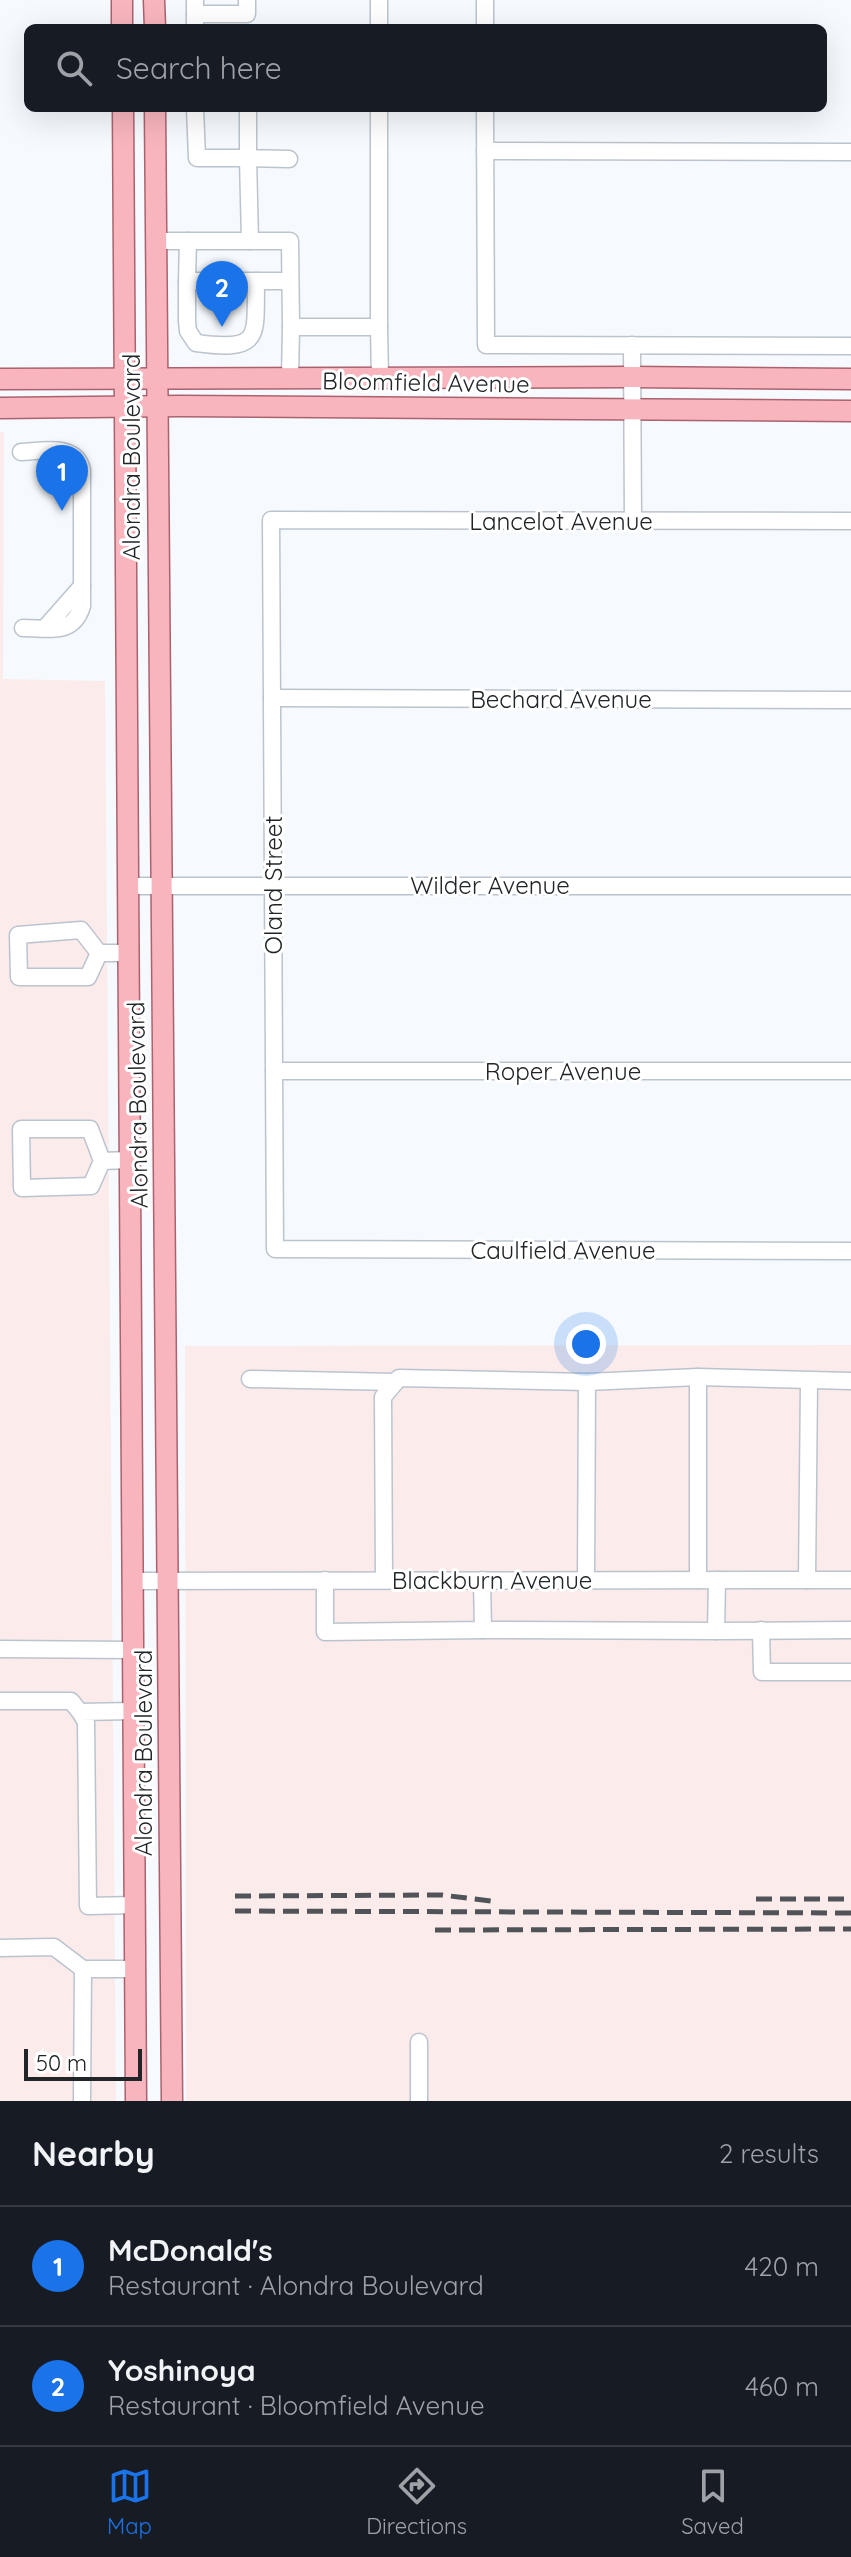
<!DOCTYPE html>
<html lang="en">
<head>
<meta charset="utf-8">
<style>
	body { margin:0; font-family:Quicksand,sans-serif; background:#242831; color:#f1f3f6 }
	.scale { position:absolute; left:24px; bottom:20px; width:118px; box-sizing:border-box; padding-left:8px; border:4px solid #212528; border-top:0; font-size:22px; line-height:28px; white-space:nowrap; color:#212528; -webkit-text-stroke:6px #fff; paint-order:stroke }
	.you { position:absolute; left:586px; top:1344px; width:28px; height:28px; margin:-20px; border:6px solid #fff; border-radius:50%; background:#1a73e8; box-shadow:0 0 0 12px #1a73e833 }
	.badge { display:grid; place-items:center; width:52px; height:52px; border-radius:50%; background:#1a73e8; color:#fff; font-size:26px; font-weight:700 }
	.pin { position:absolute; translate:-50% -66px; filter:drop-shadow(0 2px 4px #0008) }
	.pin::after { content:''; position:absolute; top:42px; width:28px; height:24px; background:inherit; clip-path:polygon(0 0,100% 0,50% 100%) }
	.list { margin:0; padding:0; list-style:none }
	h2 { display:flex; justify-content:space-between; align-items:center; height:104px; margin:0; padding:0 32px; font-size:34px }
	h2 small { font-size:26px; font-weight:400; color:#9ea1a6 }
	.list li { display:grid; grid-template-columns:52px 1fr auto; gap:24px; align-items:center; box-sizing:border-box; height:120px; padding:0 32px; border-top:2px solid #363941 }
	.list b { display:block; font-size:30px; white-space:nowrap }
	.list p { margin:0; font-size:26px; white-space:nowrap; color:#9ea1a6 }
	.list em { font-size:26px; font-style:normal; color:#9ea1a6 }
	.icon { flex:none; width:44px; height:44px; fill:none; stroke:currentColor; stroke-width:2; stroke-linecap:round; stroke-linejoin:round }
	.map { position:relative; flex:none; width:851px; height:2101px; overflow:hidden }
	.search { position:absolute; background:#171b24; box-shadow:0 8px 32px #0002; left:24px; right:24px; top:24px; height:88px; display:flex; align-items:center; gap:20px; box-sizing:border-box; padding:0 28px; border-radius:12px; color:#9ea1a6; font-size:30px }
	.sheet { height:344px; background:#171b24 }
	nav { display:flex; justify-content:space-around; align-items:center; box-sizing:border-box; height:112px; border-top:2px solid #363941; background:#171b24; font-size:22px; color:#9ea1a6 }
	nav a { display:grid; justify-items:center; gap:4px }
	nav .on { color:#1a73e8 }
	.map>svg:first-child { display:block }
</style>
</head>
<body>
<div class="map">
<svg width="851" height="2101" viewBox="0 0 851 2101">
	<rect width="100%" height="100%" fill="#f6fafe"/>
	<g fill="#fbebea">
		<polygon points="0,432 4,432 3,679 105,681 116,2101 0,2101"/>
		<polygon points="851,1345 851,2101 186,2101 185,1346"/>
	</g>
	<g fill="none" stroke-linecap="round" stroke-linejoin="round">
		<g stroke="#bbc4ce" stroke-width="19">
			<g id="minor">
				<polyline points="195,0 195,28"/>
				<polyline points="379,0 379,28"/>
				<polyline points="485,0 485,28"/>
				<polyline points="195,14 247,14 247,0"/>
				<polyline points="195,108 197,158 248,158 250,241 290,241 291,327 379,327 379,108"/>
				<polyline points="248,108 248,158 289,159"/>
				<polyline points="485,108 486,345 851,346"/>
				<polyline points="485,151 851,152"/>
				<polyline points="156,241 250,241"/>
				<polyline points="188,241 187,281 290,281"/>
				<path d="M187,281V321L188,331L196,343C263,352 255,337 256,281"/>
				<polyline points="379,327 380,378"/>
				<polyline points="632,345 633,521"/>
				<polyline points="290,377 291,327"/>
				<path d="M21,452C43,451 76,443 82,470V606C73,636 49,628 23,628"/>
				<polyline points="851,521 271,520 275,1249 851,1251"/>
				<polyline points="45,628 82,586"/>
				<polyline points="272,698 851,700"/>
				<polyline points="128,886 851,886"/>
				<polyline points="99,953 88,977 19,977 18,935 81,930 99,953 129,953"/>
				<polyline points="274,1071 851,1071"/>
				<polyline points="102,1161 91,1186 22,1188 21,1129 90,1129 102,1161 130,1160"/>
				<polyline points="250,1379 395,1382"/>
				<polyline points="325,1580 325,1632 483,1630 482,1580"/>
				<polyline points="384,1580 383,1397 399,1378 587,1382 698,1377 851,1381"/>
				<polyline points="586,1580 587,1382"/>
				<polyline points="698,1580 698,1377"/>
				<polyline points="807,1580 809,1382"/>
				<polyline points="133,1581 851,1580"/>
				<polyline points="483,1630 716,1631 717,1580"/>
				<polyline points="761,1630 762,1672 851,1672"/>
				<polyline points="716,1631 851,1630"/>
				<polyline points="0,1649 133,1650"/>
				<polyline points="0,1701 71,1701 80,1712"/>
				<polyline points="134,1711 80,1712 86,1722 88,1906 135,1905"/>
				<polyline points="0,1948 54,1947 83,1969 82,2101"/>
				<polyline points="83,1969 135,1969"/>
				<polyline points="419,2101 419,2042"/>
			</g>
		</g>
		<g stroke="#aa636e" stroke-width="23">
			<g id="major">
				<polyline points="122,0 122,28"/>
				<polyline points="154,0 155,28"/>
				<polyline points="123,108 136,2101"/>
				<polyline points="155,108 172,2101"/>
				<polyline points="0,379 631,377 851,379"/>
				<polyline points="0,408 180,406 851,411"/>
			</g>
		</g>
		<use href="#minor" stroke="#fff" stroke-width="16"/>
		<use href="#major" stroke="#f8b5be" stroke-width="20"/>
		<g stroke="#505458" stroke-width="5" stroke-dasharray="16 8" stroke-linecap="butt">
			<polyline points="235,1896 442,1895 498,1902"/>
			<polyline points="756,1899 851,1899"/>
			<polyline points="235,1911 851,1913"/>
			<polyline points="435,1930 851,1929"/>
		</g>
	</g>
	<g text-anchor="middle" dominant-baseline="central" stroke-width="6" stroke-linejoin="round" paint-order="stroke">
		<g font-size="24" fill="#212528" stroke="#fff">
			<text transform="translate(426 382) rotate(1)">Bloomfield Avenue</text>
			<text transform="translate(131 457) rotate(-90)">Alondra Boulevard</text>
			<text x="561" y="521">Lancelot Avenue</text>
			<text x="561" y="699">Bechard Avenue</text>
			<text transform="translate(273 885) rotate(-90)">Oland Street</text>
			<text x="490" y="885">Wilder Avenue</text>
			<text x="563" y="1071">Roper Avenue</text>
			<text transform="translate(137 1105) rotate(-91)">Alondra Boulevard</text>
			<text x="563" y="1250">Caulfield Avenue</text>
			<text x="492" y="1580">Blackburn Avenue</text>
			<text transform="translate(143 1753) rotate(-90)">Alondra Boulevard</text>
		</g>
	</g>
</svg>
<div class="scale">50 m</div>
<div class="you"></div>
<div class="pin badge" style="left:62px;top:511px">1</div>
<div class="pin badge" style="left:222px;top:327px">2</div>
<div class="search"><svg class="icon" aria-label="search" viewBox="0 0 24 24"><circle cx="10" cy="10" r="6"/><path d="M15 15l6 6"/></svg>Search here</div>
</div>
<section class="sheet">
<h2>Nearby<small>2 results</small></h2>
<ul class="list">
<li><span class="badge">1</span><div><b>McDonald's</b><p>Restaurant · Alondra Boulevard</p></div><em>420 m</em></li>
<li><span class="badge">2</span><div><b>Yoshinoya</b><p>Restaurant · Bloomfield Avenue</p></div><em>460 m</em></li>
</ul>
</section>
<nav>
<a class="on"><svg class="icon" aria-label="map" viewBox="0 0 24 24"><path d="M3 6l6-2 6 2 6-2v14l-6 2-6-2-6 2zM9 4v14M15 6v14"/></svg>Map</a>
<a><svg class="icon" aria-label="directions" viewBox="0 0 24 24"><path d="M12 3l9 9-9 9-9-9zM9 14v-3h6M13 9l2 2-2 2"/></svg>Directions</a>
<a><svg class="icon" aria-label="saved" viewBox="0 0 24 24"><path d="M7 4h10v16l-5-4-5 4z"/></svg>Saved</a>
</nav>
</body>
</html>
